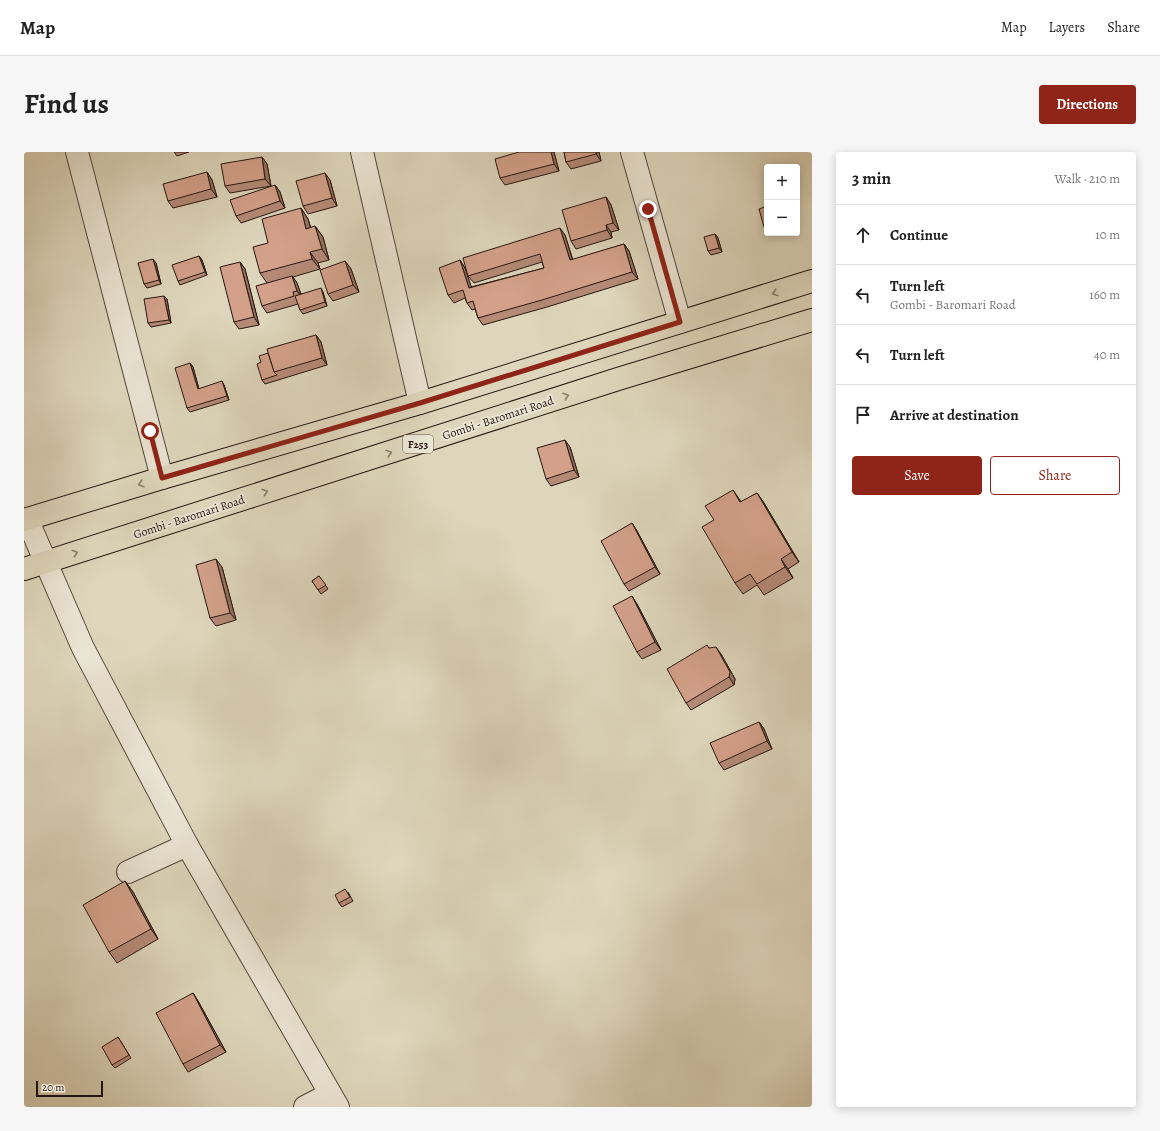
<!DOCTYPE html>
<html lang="en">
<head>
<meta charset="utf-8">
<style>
	body { margin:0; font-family:Alegreya,serif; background:#f6f6f6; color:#222 }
	.controls { position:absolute; right:12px; top:12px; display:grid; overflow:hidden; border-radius:4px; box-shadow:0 2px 10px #0003 }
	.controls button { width:36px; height:36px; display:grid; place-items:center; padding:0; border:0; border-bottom:1px solid #e0e0e0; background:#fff; color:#222; font:20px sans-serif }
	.scale { position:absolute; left:12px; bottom:10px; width:67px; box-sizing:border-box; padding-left:4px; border:2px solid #261611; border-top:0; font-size:11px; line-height:14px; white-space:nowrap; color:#261611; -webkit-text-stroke:3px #eae4d3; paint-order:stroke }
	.stop { position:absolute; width:12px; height:12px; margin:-9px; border:3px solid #8f2418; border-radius:50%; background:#fff }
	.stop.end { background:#8f2418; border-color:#fff; box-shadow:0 1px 4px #0008 }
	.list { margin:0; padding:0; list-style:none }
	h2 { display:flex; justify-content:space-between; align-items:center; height:52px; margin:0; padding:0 16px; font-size:17px }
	h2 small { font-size:13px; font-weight:400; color:#767676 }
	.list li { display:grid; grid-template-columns:26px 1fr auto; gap:12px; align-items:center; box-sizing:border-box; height:60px; padding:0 16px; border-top:1px solid #e0e0e0 }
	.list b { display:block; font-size:15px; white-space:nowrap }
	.list p { margin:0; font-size:13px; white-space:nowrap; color:#767676 }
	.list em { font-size:13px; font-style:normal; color:#767676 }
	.actions { display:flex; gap:8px; padding:12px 16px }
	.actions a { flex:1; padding:9px 0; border:1px solid #8f2418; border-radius:4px; text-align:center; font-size:14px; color:#8f2418 }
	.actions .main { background:#8f2418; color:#fff }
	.icon { flex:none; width:22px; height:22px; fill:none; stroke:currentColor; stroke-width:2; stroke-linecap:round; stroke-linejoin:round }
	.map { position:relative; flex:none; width:788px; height:955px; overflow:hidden; border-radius:4px }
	header { display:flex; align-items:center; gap:24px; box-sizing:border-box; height:56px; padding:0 20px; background:#fff; border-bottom:1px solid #e0e0e0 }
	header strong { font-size:19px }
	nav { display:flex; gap:22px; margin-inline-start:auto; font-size:14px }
	.intro { display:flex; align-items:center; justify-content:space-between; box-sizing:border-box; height:96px; padding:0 24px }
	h1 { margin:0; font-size:28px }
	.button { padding:10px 18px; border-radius:4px; background:#8f2418; color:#fff; font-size:14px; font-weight:700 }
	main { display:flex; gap:24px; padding:0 24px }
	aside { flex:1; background:#fff; border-radius:4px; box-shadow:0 2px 10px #0003 }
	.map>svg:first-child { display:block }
</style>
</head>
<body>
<header>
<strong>Map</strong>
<nav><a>Map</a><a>Layers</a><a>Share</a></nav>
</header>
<div class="intro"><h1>Find us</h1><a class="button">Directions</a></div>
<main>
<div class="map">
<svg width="788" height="955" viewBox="0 0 788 955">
	<rect width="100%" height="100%" fill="#ded6bc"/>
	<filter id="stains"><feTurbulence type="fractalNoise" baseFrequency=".005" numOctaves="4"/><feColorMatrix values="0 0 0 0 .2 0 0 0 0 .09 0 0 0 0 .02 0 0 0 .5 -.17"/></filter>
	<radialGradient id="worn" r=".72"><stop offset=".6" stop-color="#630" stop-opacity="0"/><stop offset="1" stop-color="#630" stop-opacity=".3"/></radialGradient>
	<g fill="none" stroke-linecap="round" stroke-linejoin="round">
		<g stroke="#54463c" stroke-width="24">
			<g id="minor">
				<polyline points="53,0 138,326"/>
				<polyline points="338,0 396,251"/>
				<polyline points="608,0 656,170"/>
				<polyline points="3,367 59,496 163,693 314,955"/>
				<polyline points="104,720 163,693"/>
				<polyline points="281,955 306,942"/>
			</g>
		</g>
		<g stroke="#261611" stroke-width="24">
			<g id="major">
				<polyline points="0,368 138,326 396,251 788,129"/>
				<polyline points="0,417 594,227 788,168"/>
			</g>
		</g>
		<use href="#minor" stroke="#eae4d3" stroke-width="22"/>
		<use href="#major" stroke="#ded6bc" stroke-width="22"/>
	</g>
	<g fill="#b58a77" stroke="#261611">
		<polygon points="150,0 165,0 153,4"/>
		<polygon points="495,0 530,0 535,19 481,33 476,26"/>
		<polygon points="540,0 575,0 577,9 547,17 542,10"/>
		<polygon points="238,5 243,12 247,34 206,41 201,34"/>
		<polygon points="183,20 188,28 193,45 149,56 144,49"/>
		<polygon points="306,28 313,54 284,62 279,54"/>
		<polygon points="251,33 256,40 261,56 217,71 212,64"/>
		<polygon points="582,45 587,53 595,78 587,80 588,86 552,97 547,89"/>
		<polygon points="743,54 743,79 740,75"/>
		<polygon points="277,56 284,67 287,76 291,74 299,85 305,108 294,111 296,117 269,125 273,131 277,142 299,140 303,154 279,162 276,158 274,152 243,161 238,154 243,131 236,121 244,91"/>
		<polygon points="691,82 694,86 698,100 687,103 684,99"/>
		<polygon points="541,83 549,108 600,92 605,99 614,127 523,155 459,173 454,166 451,157 448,158 443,151 441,146 430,151 424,143 436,108 441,116 447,135 520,116 518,110 450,131 444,124"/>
		<polygon points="175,104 178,108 183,123 156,133 154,129"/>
		<polygon points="321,109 327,117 335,140 309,149 304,142"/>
		<polygon points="216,110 221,117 235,173 215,177 210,170"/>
		<polygon points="132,111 137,132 123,136 120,132"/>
		<polygon points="140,144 143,147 147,171 127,175 124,171"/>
		<polygon points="292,183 297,190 303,213 241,232 238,228 237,210"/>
		<polygon points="166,211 169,215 175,237 200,233 205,248 166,260 163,256"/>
		<polygon points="546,295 555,325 527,334 522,327"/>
		<polygon points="733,341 740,351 775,410 764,417 769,426 740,443 733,433 719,442 711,431 690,368 717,350"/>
		<polygon points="608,371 613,379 636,422 605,439 600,432"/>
		<polygon points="198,415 212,468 192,474 186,466"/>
		<polygon points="295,424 304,437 297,442 288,429"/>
		<polygon points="613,452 637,498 618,507 613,500"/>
		<polygon points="685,496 697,502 711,527 710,533 667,558 662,551"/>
		<polygon points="735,570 740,577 748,597 700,618 695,611"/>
		<polygon points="101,729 109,740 134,787 93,811 85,800"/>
		<polygon points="324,740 329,749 318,755 315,751"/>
		<polygon points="169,841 174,849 202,900 164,920 159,912"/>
		<polygon points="94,885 107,906 91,916 88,913"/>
	</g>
	<g fill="#947161" stroke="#261611">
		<polygon points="527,0 530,0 535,19 530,12"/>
		<polygon points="572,0 575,0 577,9 572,2"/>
		<polygon points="238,5 243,12 247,34 241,27"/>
		<polygon points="183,20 188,28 193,45 187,37"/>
		<polygon points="301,21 306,28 313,54 308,46"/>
		<polygon points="251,33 256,40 261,56 256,49"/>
		<polygon points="582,45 587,53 595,78 589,71"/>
		<polygon points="277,56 284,67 290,88 282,77"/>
		<polygon points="582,73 587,80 588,86 583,78"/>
		<polygon points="291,74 299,85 305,108 298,97"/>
		<polygon points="536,76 541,83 551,116 546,108"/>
		<polygon points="691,82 694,86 698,100 695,96"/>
		<polygon points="600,92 605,99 614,127 608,120"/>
		<polygon points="286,100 294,111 296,117 288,107"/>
		<polygon points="175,104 178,108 183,123 181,120"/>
		<polygon points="129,107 132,111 137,132 135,128"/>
		<polygon points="436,108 441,116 450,143 445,136"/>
		<polygon points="321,109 327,117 335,140 329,133"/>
		<polygon points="216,110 221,117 235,173 230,165"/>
		<polygon points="268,124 273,131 278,146 273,139"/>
		<polygon points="297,136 299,140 303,154 301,150"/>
		<polygon points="140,144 143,147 147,171 145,168"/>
		<polygon points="292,183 297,190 303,213 298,206"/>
		<polygon points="166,211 169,215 176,241 174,237"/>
		<polygon points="198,229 200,233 205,248 203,244"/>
		<polygon points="541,288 546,295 555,325 550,318"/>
		<polygon points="709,338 716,348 724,361 716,350"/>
		<polygon points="733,341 740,351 775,410 768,400"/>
		<polygon points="608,371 613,379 636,422 631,415"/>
		<polygon points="192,407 198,415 212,468 206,461"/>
		<polygon points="757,407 764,417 769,426 761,415"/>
		<polygon points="608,444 613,452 637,498 631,490"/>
		<polygon points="692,495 697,502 711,527 710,533 705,525"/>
		<polygon points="735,570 740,577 748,597 743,589"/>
		<polygon points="101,729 109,740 134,787 127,777"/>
		<polygon points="169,841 174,849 202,900 196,893"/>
	</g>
	<g fill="#d3a18a" stroke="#261611">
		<polygon points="495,0 527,0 530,12 476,26 471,7"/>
		<polygon points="540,0 572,0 572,2 542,10"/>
		<polygon points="238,5 241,27 201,34 197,12"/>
		<polygon points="183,20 187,37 144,49 139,32"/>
		<polygon points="301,21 308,46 279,54 272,29"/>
		<polygon points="251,33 256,49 212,64 206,48"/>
		<polygon points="582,45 589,71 582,73 583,78 547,89 538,58"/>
		<polygon points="743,54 743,75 740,75 735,57"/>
		<polygon points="277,56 282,77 291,74 298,97 286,100 288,107 236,121 229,95 244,91 238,67"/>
		<polygon points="536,76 546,108 600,92 608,120 518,148 454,166 449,149 443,151 439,138 424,143 415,116 436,108 445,136 520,116 516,102 444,124 439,106"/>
		<polygon points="691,82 695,96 684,99 680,85"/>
		<polygon points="175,104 181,120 154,129 148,113"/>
		<polygon points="129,107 135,128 120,132 114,111"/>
		<polygon points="321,109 329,133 304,142 296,118"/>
		<polygon points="216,110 230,165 210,170 196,115"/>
		<polygon points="268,124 273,139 269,140 270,144 238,154 232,134"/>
		<polygon points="297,136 301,150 276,158 271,144"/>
		<polygon points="140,144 145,168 124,171 120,147"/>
		<polygon points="292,183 298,206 250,220 243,197"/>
		<polygon points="244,201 250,220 253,223 238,228 233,212 237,210 235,204"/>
		<polygon points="166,211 174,237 198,229 203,244 163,256 151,216"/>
		<polygon points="541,288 550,318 522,327 513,296"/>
		<polygon points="709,338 716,350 733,341 768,400 757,407 761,415 733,432 726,422 711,431 678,375 690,368 681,354"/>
		<polygon points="608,371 631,415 600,432 577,389"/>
		<polygon points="192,407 206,461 186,466 172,413"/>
		<polygon points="295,424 302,433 294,438 288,429"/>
		<polygon points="608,444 631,490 613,500 589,454"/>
		<polygon points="683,493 685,496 692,495 706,520 705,525 662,551 643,517"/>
		<polygon points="735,570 743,589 695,611 686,591"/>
		<polygon points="101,729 127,777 85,800 59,753"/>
		<polygon points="321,737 326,745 315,751 311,743"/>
		<polygon points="169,841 196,893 159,912 132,861"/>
		<polygon points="94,885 105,903 88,913 78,895"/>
	</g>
	<defs><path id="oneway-chevron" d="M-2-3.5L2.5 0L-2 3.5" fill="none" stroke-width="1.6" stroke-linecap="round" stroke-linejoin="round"/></defs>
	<g stroke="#8b806f">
		<use href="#oneway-chevron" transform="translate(751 141) rotate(163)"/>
		<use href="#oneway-chevron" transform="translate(542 244) rotate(-18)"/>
		<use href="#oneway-chevron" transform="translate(365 301) rotate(-18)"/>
		<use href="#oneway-chevron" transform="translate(117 332) rotate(163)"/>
		<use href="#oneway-chevron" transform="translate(241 340) rotate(-18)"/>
		<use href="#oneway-chevron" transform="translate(51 401) rotate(-18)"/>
	</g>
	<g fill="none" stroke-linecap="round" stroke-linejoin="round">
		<polyline stroke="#8f2418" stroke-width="5" points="126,279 138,326 396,251 656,170 624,57"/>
	</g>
	<g text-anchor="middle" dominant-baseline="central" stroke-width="4" stroke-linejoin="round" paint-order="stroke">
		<rect fill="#eae4d3" stroke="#61544b" stroke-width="1" x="379" y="283" width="30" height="18" rx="3"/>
		<g font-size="11" font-weight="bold" fill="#261611">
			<text x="394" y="292">F253</text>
		</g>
		<g font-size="12" fill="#261611" stroke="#eae4d3">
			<text transform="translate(474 266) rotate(-18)">Gombi - Baromari Road</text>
			<text transform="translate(165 365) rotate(-18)">Gombi - Baromari Road</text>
		</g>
	</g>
	<rect width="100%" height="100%" filter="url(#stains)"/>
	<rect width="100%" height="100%" fill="url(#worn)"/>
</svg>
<div class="controls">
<button>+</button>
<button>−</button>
</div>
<div class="scale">20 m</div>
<div class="stop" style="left:126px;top:279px"></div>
<div class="stop end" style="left:624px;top:57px"></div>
</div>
<aside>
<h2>3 min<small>Walk · 210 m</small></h2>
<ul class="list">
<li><svg class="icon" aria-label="ahead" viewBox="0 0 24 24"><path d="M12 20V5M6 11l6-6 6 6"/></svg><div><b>Continue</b></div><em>10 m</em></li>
<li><svg class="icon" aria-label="left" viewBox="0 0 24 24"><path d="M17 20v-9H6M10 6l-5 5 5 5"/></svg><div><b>Turn left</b><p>Gombi - Baromari Road</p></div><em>160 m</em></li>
<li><svg class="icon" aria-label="left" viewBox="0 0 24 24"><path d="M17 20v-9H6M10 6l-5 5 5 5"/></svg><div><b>Turn left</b></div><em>40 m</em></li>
<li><svg class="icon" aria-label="arrive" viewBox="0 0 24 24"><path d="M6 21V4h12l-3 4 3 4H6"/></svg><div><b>Arrive at destination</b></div></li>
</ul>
<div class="actions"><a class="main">Save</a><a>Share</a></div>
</aside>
</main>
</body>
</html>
